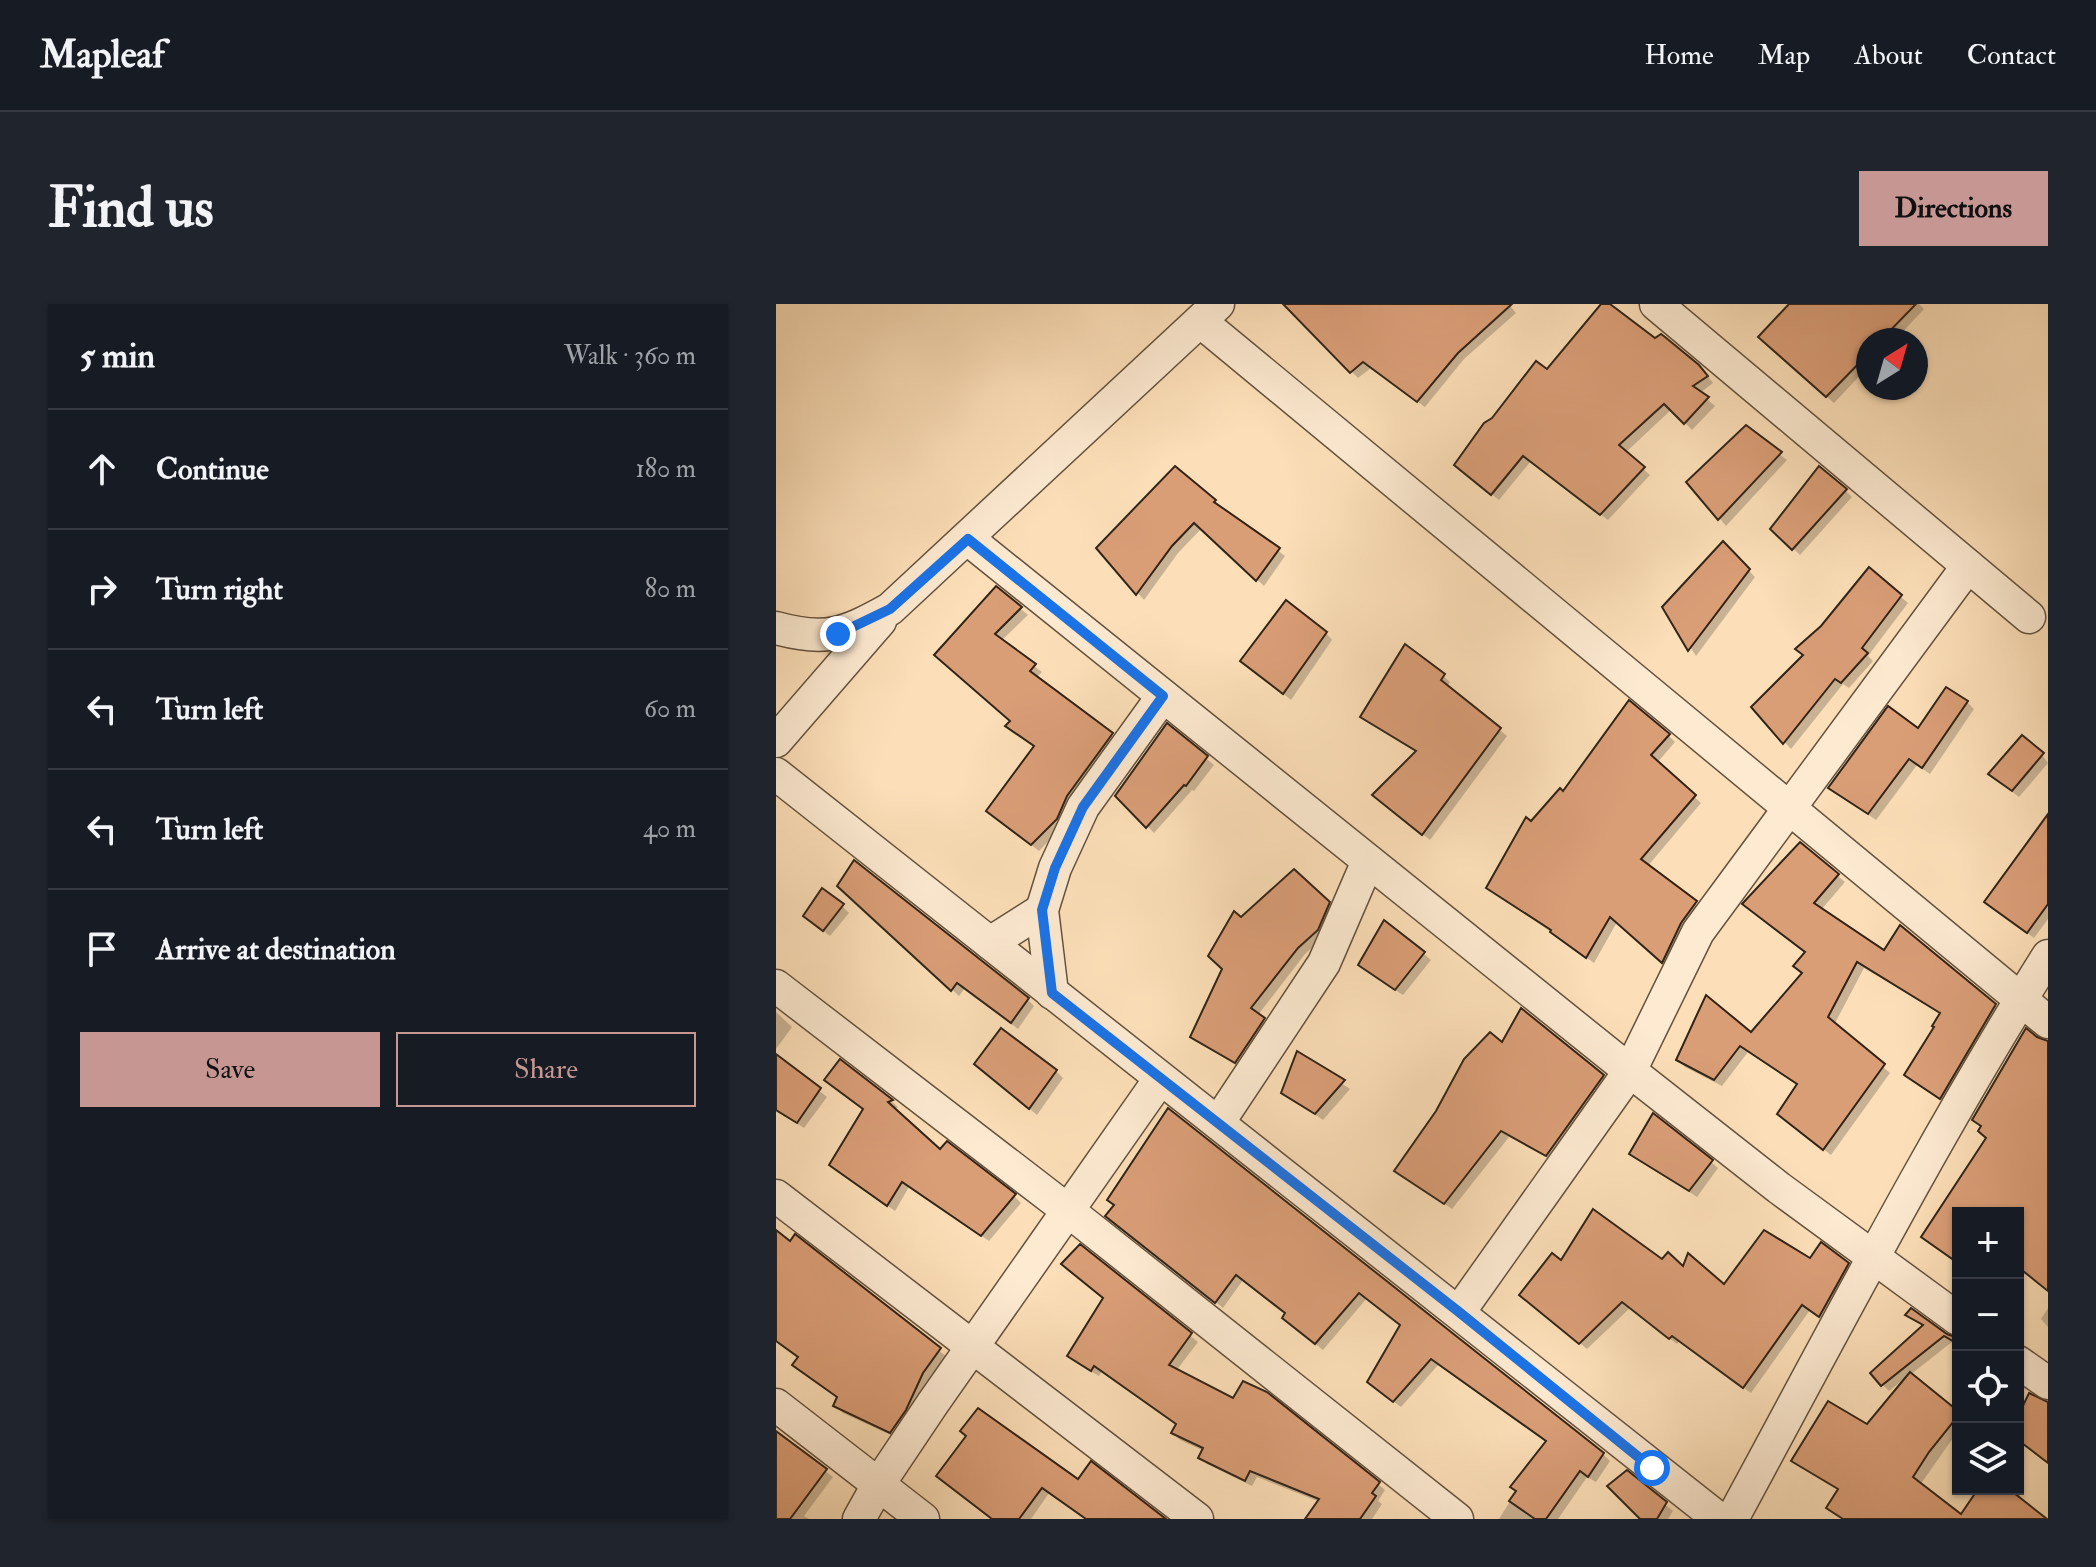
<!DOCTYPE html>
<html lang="en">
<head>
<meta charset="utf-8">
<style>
	body { margin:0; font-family:"IM FELL Double Pica",serif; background:#20242c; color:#f1f3f6 }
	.controls { position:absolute; right:24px; bottom:24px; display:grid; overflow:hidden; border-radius:0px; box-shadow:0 2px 6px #0004 }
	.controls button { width:72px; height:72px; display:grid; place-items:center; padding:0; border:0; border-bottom:2px solid #363941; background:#171b24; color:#f1f3f6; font:40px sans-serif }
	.compass { position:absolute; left:1080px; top:24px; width:72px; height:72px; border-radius:50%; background:#171b24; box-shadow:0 2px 6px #0004; rotate:37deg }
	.stop { position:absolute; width:24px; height:24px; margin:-18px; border:6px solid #1a73e8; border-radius:50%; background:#fff }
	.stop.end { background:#1a73e8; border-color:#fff; box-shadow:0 2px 8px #0008 }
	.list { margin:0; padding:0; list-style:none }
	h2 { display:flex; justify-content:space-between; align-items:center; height:104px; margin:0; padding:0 32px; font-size:34px }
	h2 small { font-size:26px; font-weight:400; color:#9ea1a6 }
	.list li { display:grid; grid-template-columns:52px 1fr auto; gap:24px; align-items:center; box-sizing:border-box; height:120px; padding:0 32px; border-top:2px solid #363941 }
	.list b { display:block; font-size:30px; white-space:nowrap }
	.list em { font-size:26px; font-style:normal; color:#9ea1a6 }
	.actions { display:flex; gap:16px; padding:24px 32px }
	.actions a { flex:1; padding:18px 0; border:2px solid #c59692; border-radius:0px; text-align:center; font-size:28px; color:#c59692 }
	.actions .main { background:#c59692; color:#111 }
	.icon { flex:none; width:44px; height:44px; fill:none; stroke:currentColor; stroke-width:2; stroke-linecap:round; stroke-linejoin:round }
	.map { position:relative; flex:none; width:1272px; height:1215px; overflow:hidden; border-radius:0px }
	header { display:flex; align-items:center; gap:48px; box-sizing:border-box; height:112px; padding:0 40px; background:#171b24; border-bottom:2px solid #363941 }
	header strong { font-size:38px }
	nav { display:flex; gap:44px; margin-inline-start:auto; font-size:28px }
	.intro { display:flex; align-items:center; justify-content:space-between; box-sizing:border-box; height:192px; padding:0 48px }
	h1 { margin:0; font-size:56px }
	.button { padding:20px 36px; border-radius:0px; background:#c59692; color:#111; font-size:28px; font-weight:700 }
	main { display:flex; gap:48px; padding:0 48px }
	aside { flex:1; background:#171b24; border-radius:0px; box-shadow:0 2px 6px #0004 }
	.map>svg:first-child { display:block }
</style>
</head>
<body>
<header>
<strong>Mapleaf</strong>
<nav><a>Home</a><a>Map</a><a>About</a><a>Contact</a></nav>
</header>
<div class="intro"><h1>Find us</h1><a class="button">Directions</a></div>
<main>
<aside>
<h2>5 min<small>Walk · 360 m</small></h2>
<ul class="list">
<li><svg class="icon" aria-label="ahead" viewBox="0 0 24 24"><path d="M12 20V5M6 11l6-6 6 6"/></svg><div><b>Continue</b></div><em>180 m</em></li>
<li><svg class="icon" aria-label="right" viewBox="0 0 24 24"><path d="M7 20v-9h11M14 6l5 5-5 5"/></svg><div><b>Turn right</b></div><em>80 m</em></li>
<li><svg class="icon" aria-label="left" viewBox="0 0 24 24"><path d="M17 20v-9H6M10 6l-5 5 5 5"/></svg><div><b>Turn left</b></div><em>60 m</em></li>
<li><svg class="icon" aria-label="left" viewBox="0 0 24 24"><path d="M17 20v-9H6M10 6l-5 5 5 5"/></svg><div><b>Turn left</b></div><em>40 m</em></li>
<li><svg class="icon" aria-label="arrive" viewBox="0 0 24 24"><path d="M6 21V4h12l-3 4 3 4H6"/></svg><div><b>Arrive at destination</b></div></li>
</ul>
<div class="actions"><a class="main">Save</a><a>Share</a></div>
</aside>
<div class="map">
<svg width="1272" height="1215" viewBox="0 0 1272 1215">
	<rect width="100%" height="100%" fill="#fcdfb8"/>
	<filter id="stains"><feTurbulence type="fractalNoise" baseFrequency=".0025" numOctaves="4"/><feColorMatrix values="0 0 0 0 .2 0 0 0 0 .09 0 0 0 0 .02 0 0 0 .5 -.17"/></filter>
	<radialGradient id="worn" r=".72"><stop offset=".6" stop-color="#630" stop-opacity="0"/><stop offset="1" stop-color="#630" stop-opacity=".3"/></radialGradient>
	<g fill="#0003">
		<polygon points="529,0 736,0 734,2 740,9 688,55 649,103 595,64 582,74 520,11"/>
		<polygon points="828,0 930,70 937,79 924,89 939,102 916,126 896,105 849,149 874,171 832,216 755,157 723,196 687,168"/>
		<polygon points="1015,0 1143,0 1148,5 1119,36 1092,36 1092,63 1058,99 991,40"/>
		<polygon points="970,124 1011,156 950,222 913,178"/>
		<polygon points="1069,186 1076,193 1024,251 996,224"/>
		<polygon points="438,197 509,252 488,282 426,224 402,249 368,296 323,245"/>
		<polygon points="947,240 979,273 920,352 889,304"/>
		<polygon points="1093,266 1132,299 1092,352 1097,357 1073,384 1067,380 1015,445 977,403 1029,352 1047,323"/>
		<polygon points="220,285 252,311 225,337 266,368 260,374 342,437 287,522 263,547 220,513 260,443 238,429 232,422 236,417 168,358"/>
		<polygon points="550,329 556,336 515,396 474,363"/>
		<polygon points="667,372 674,378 671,383 731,432 654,536 606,498 641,448 587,412"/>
		<polygon points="1191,398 1198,405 1154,470 1141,461 1100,516 1054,484"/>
		<polygon points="391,422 438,461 418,487 416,486 378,529 341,491"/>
		<polygon points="892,431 899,438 881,459 925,499 871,563 927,606 893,664 841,618 818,659 713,584 755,519 788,490"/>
		<polygon points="1266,451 1272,459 1243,493 1222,477"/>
		<polygon points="1272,516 1272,615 1258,634 1218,605"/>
		<polygon points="1025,541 1069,578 1045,606 1109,649 1219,701 1226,708 1172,800 1137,777 1165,710 1088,664 1058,721 1114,769 1055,851 1010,816 1023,781 972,748 946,782 909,763 902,756 975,731 1027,670 1031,649"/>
		<polygon points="63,582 252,696 258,702 242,725 189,684 183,692"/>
		<polygon points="552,600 559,607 548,633 529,650 482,711 494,723 466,765 424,739 417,732 448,665 465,616"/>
		<polygon points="66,602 73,609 54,632 36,619"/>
		<polygon points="648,650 655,656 627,691 592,668"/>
		<polygon points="0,708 16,723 0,745"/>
		<polygon points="727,741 827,772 834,779 778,857 733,833 676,905 621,867"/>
		<polygon points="522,750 574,785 547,816 507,788"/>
		<polygon points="0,753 51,793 28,824 0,806"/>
		<polygon points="64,758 115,797 122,803 118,806 164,847 238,892 245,899 213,937 133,883 119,907 55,861 89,806"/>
		<polygon points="208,766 280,767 287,774 261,811"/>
		<polygon points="393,807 827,1150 834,1157 820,1178 811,1173 782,1215 723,1215 771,1138 662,1061 625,1103 600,1085 626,1022 591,994 547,1046 515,1020 511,1010 467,976 447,1004 338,918 340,902"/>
		<polygon points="856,850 935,858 942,864 921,893"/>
		<polygon points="0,929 170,1052 154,1076 136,1113 121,1134 67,1109 60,1102 63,1094 24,1054 0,1036"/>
		<polygon points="304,943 422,1038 400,1067 602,1180 609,1186 602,1197 606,1200 596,1215 531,1215 544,1198 481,1173 476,1182 431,1160 424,1153 428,1147 404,1136 397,1129 402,1121 326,1067 323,1072 301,1059 294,1052 329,994"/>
		<polygon points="1035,957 1071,960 1078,967 1051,1018 1034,1006 975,1089 903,1037 901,1040 854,1004 811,1045 753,997 786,959 887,958 948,983"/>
		<polygon points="1272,1004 1272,1023 1265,1015"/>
		<polygon points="1132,1011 1171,1032 1182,1036 1182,1041 1176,1038 1134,1071 1182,1110 1182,1127 1144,1181 1186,1212 1205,1185 1230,1185 1268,1215 1066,1215 1053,1204 1064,1187 1018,1157 1092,1123 1128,1075 1113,1087 1106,1080 1148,1023"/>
		<polygon points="0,1130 57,1173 28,1212 33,1215 0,1215"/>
		<polygon points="851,1169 897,1207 892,1215 867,1215"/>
		<polygon points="169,1178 303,1178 386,1215 310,1215 273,1189 255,1215 218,1215"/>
	</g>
	<g fill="#da9e77" stroke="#322316" stroke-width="2">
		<polygon points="507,0 736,0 682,49 641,98 587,58 574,69"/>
		<polygon points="825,0 834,0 879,34 885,30 889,33 923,61 932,72 917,82 933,93 908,120 888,100 843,141 869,163 824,211 747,152 715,191 678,161 708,119 716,114 760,57 771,65"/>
		<polygon points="1013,0 1140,0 1105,36 1092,36 1092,50 1050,93 982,33"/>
		<polygon points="970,121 1006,148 942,216 910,178"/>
		<polygon points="399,162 440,196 438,198 504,244 480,277 418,219 396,242 360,291 320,244"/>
		<polygon points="1043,162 1071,185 1016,246 994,225"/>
		<polygon points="947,237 974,265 912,347 886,303"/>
		<polygon points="1093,263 1126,291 1086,344 1092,349 1065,379 1059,375 1007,440 975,403 1027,351 1019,345 1045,322"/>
		<polygon points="220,282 246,303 219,330 260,360 254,367 337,429 291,492 281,515 255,541 210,507 258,442 229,422 234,417 158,351"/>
		<polygon points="510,296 551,328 507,390 464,357"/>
		<polygon points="629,340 669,370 665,376 725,424 646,531 596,491 640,447 584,413"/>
		<polygon points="1170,383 1192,397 1146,464 1133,455 1092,510 1052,484 1112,402 1142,424"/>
		<polygon points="853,396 894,430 875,451 920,491 865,555 921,597 905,619 886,659 834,613 810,654 774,628 775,626 710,584 750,513 755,517 784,484 787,487"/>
		<polygon points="391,419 432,452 410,482 408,481 370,524 339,492"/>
		<polygon points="1246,431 1268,449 1236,487 1212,470"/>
		<polygon points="1272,510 1272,600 1251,629 1208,598"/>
		<polygon points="1024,538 1063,570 1038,599 1108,646 1124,621 1220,700 1164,795 1128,771 1158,723 1156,722 1164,709 1081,658 1052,713 1109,760 1047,846 1001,810 1021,780 964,742 938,776 900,756 930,691 975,728 1026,669 1017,662 1029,648 966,600"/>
		<polygon points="78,556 253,694 235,719 181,679 175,687 61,582"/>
		<polygon points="518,565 554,598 542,626 522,644 475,704 489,714 459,759 414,733 446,665 432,652 458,607 465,613"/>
		<polygon points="46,584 68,600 47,627 27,612"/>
		<polygon points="608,616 649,648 619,686 582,661"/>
		<polygon points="745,704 828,771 770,852 725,827 668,900 618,867 660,807 688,755 714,728 726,738"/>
		<polygon points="225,724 281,766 253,805 198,760"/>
		<polygon points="1250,724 1261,733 1272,737 1272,987 1242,963 1242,909 1182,909 1182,959 1145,933 1210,834 1202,827 1205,822 1196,816"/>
		<polygon points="521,747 569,776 539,810 505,789"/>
		<polygon points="0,750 45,784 21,819 0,806"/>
		<polygon points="64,755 117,796 112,798 164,845 171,837 240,890 205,932 126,878 111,902 53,861 87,805 48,776"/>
		<polygon points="392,804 828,1149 812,1173 804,1167 770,1215 759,1215 733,1197 740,1187 734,1183 770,1137 655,1055 617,1098 591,1078 624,1021 583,989 539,1040 506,1014 509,1009 460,971 439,999 329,912 338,901 331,896"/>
		<polygon points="877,809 937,856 913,887 853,850"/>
		<polygon points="817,905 886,955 892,948 907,962 912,949 948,980 988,926 1034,954 1045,938 1073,959 1043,1013 1026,1001 967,1084 896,1032 893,1035 846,998 803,1040 743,991 776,949 785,956"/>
		<polygon points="0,926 14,937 19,930 165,1044 147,1069 130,1106 114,1129 57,1102 61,1093 16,1061 22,1053 0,1037"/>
		<polygon points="304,940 416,1029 393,1061 457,1094 467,1077 491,1088 604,1178 596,1189 600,1192 584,1215 529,1215 543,1195 474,1167 469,1177 422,1154 427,1144 395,1129 400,1120 318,1062 315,1067 291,1052 327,994 285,960"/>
		<polygon points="1135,1004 1171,1030 1182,1034 1182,1040 1168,1032 1105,1082 1094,1069 1147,1021 1129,1011"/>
		<polygon points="1134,1068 1182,1107 1182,1112 1153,1148 1137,1173 1185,1210 1202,1185 1233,1185 1271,1215 1067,1215 1050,1204 1062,1185 1015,1157 1052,1097 1091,1120"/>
		<polygon points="1253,1089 1272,1098 1272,1159 1242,1136 1242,1112"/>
		<polygon points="202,1104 302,1175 315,1157 390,1215 310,1215 266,1184 243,1215 216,1215 160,1172 190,1132 184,1127"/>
		<polygon points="0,1127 51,1165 14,1215 0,1215"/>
		<polygon points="851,1166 891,1198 881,1215 864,1215 831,1182"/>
	</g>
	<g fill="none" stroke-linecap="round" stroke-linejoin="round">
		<g stroke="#64523e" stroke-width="35">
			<g id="street">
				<polyline points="880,0 1253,313"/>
				<polyline points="424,17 1272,718"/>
				<polyline points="192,235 854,767 1003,884 1182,1015"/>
				<path d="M0,324C50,338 69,330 114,305L442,0"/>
				<polyline points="0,437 104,317"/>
				<polyline points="0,470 943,1215"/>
				<polyline points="214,639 266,606"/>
				<polyline points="0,682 290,905 681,1215"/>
				<polyline points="276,689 266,606 279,564 307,503 387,392"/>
				<polyline points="442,819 548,659 592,557"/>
				<polyline points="0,892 421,1215"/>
				<polyline points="683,1008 854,767 922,628 1192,262"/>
				<polyline points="1242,1058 1272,1079"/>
				<polyline points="0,1101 147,1215"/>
				<polyline points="83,1215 102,1181 157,1099 384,775"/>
				<path d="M956,1215C1058,1027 1158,833 1272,652"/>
			</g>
		</g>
		<use href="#street" stroke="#fdead1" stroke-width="32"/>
	</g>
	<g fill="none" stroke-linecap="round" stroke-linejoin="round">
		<polyline stroke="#1a73e8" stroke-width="10" points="62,330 114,305 192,235 387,392 307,503 279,564 266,606 276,689 683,1008 876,1164"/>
	</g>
	<rect width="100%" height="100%" filter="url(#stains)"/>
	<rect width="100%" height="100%" fill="url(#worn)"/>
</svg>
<div class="controls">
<button>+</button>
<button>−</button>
<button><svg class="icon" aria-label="locate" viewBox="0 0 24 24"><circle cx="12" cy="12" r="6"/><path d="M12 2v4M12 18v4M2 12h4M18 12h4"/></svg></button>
<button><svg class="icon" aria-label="layers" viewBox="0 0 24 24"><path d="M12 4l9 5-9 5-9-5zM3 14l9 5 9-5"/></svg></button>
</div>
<svg class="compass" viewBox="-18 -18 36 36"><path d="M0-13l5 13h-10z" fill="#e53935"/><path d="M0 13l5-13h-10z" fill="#9ea1a6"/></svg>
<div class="stop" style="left:876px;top:1164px"></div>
<div class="stop end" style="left:62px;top:330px"></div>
</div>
</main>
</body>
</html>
